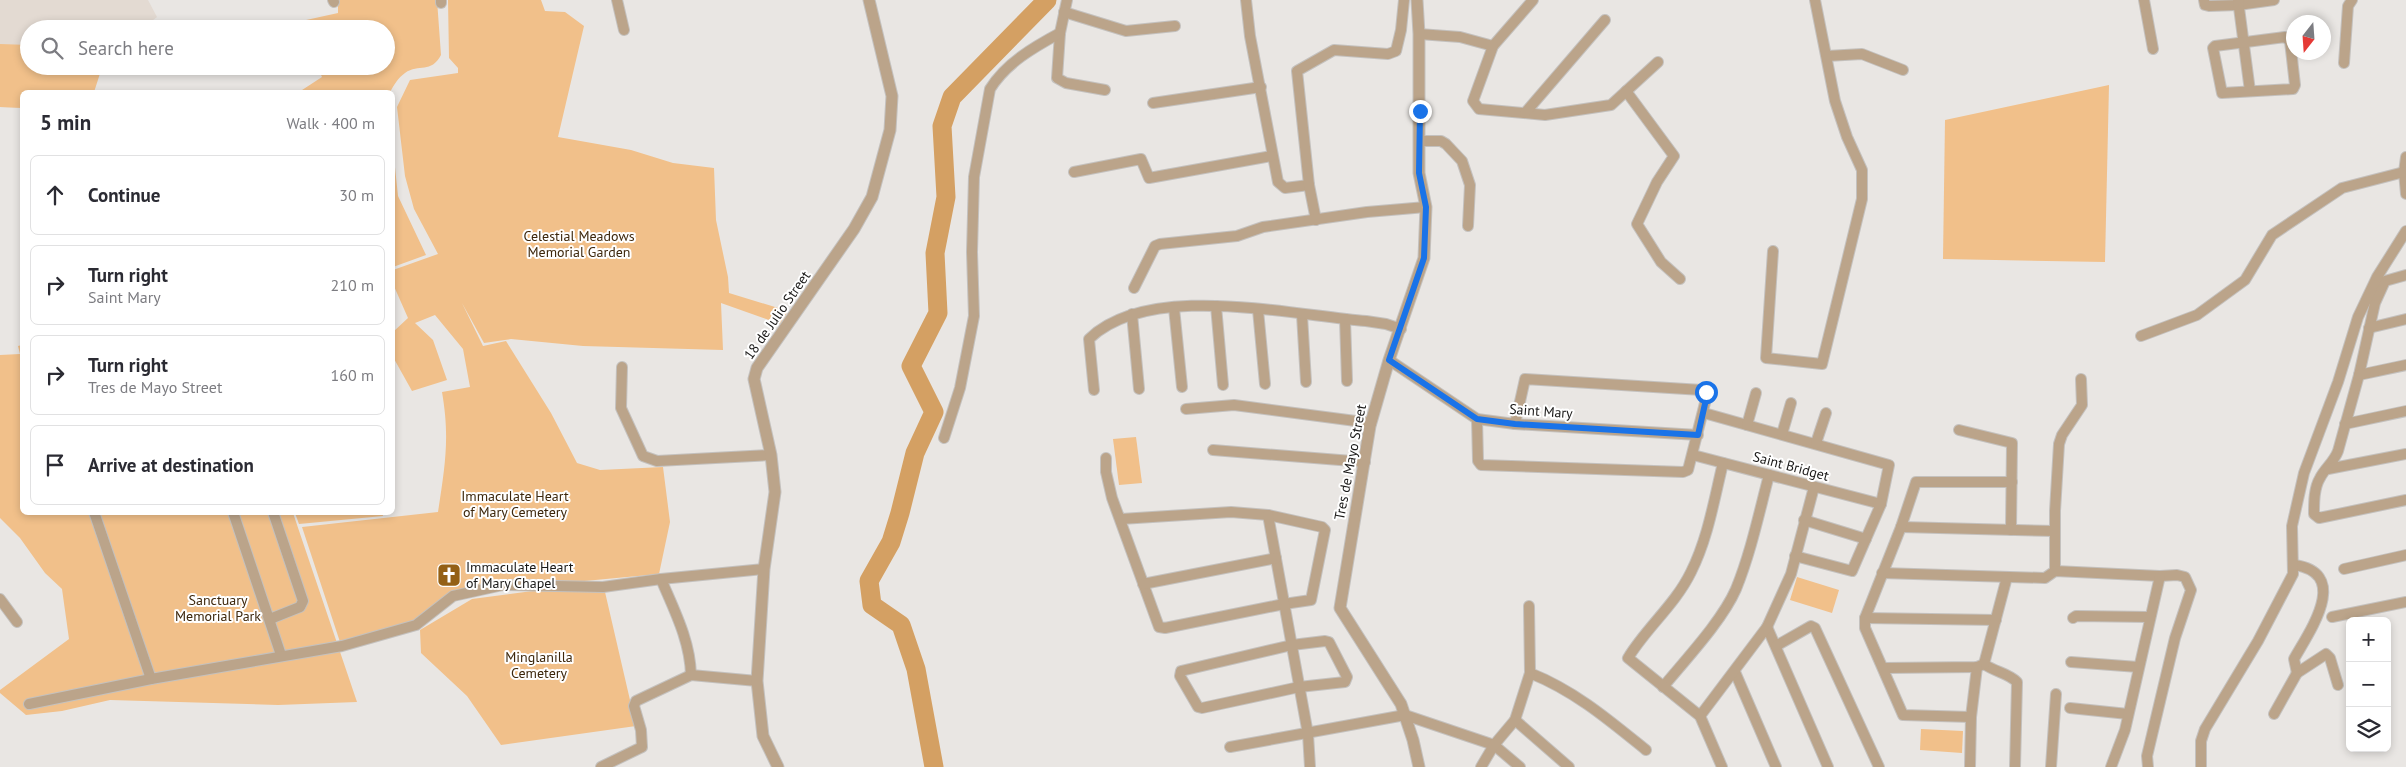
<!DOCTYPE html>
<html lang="en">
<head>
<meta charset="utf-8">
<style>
	body { margin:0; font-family:"PT Sans",sans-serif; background:#f2f2f3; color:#2b2b33 }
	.controls { position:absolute; right:15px; bottom:15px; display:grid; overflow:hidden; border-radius:8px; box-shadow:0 2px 8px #0003 }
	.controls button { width:45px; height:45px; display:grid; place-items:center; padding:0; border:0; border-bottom:1px solid #e1e1e2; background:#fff; color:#2b2b33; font:25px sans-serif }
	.compass { position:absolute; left:2286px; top:15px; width:45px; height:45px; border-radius:50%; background:#fff; box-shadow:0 2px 8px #0003; rotate:197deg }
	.stop { position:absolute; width:15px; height:15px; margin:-11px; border:4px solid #1a73e8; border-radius:50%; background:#fff }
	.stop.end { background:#1a73e8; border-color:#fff; box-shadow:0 1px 5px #0008 }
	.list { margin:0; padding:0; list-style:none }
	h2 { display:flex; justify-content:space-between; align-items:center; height:65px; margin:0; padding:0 20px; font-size:21px }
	h2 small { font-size:16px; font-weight:400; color:#7c7c81 }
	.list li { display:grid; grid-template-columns:32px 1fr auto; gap:15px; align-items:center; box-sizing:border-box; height:80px; margin:0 10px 10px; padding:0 10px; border:1px solid #e1e1e2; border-radius:8px }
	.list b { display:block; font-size:19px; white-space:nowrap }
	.list p { margin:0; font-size:16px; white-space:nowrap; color:#7c7c81 }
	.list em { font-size:16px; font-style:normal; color:#7c7c81 }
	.icon { flex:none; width:28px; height:28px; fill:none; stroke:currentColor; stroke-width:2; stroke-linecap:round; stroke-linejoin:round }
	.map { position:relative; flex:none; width:2406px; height:767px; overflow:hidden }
	.search { position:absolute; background:#fff; box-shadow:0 2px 8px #0003; left:20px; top:20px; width:375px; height:55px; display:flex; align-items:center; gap:12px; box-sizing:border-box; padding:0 18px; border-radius:28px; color:#7c7c81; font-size:19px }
	.panel { position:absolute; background:#fff; box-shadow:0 2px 8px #0003; left:20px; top:90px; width:375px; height:425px; border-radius:8px }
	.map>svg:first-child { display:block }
</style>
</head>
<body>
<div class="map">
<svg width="2406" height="767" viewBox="0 0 2406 767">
	<rect width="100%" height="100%" fill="#e9e6e3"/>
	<polygon fill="#e3dad2" points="0,0 148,0 157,17 141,29 29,29 29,66 100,66 102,67 94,92 22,92 22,108 0,107"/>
	<g fill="#f1c08a">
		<path d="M338,0H437L441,55C431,74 419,63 405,73C398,78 394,85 390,92H299L322,77L317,66H386V29H300L297,22L338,13Z"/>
		<path d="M448,0H541L545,11L565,12L584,26L558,137L631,150L673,163L714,168L716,220L728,277L729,293L788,311L780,324L721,303L723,350L583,346L511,339L484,343L462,303L483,346L506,341L551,413L577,463L600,470L663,467L670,522L659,574L574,582L527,579L450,594L415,623L340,642L302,527L438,512C445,466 450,438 442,392L470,387L463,349L435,315L415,323L433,340L447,380L412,391L393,357V332L408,318L393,284V270L438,254L414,209L405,176L397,107L410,80L458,73V68L449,58Z"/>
		<polygon points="0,44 29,45 29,66 102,67 94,92 22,92 22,108 0,107"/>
		<polygon points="2109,85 2105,262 1943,259 1945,120"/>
		<polygon points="393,148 398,196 426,255 393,267"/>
		<polygon points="22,345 22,512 293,513 357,702 278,705 110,700 62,711 26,715 0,693 0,690 69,639 62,589 45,573 20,538 0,518 0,355 20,354 18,346"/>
		<polygon points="1136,437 1142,483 1119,485 1113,439"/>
		<polygon points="382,512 383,516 299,524 295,513"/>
		<polygon points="1797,577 1839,590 1832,613 1790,600"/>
		<polygon points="540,590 605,592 636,726 501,745 467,696 421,653 420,630 472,599"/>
		<polygon points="1921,729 1963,731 1962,753 1920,750"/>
	</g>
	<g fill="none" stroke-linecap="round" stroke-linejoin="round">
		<polyline stroke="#d4a063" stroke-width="19" points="934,767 916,669 901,625 872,605 869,581 891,542 900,513 915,453 934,412 911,366 938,313 935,253 946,197 942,126 952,97 1047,0"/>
		<g stroke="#c4c1be" stroke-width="12">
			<g id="minor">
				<polyline points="333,0 334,2"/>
				<polyline points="441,0 441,3"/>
				<polyline points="617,0 624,30"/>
				<polyline points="1067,0 1060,33 1057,78 1066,83 1105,90"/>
				<polyline points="1246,0 1250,36 1278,182 1285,188 1309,185"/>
				<polyline points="1533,0 1493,46 1473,101 1479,109 1545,115 1611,105 1658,62"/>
				<polyline points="2144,0 2153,49"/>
				<polyline points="2204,0 2205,5 2209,6 2238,5 2274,0"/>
				<polyline points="2238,0 2250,91"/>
				<polyline points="1064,12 1126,31 1175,26"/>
				<polyline points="1419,34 1460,37 1493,46"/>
				<polygon points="2285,37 2290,41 2295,85 2293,89 2222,93 2213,48 2215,46"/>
				<polyline points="1827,56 1862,54 1903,70"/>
				<polyline points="2344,63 2348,6 2352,0"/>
				<polyline points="1626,91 1674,156 1657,182 1637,224 1661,262 1680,279"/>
				<polyline points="1153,103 1261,87"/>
				<polyline points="1525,113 1605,20"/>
				<polyline points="1419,141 1441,141 1446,144 1462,161 1470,185 1468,226"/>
				<polyline points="2406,157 2404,172 2406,194"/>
				<polyline points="1074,172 1141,159 1149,178 1272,156"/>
				<polyline points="1316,220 1309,185 1297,71 1334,50 1388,54 1396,51 1401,30 1404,0"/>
				<polyline points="1773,251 1766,358 1822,364 1862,199 1862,170 1847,137 1835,101 1815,0"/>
				<path d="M2406,275L2385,281L2375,303L2359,375L2338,451C2334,462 2325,468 2320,478C2314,488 2314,502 2314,514L2319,518L2406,500"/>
				<polyline points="1134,288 1155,246 1160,244 1237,236 1263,227 1367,212 1426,207"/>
				<polyline points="1216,306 1223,385"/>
				<polyline points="1174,308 1182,387"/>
				<polyline points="1258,310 1265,384"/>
				<polyline points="1132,314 1139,389"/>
				<polyline points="1302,315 1306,382"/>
				<polyline points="1345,319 1347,381"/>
				<polyline points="2369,328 2406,319"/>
				<polyline points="2141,336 2197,315 2245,280 2272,235 2342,188 2404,172"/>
				<polyline points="1389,360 1477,419 1515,424 1698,435"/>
				<polyline points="622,367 621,408 643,456 657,461 771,455"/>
				<polyline points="2359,375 2406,365"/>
				<path d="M1094,390L1089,339C1149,281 1290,315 1366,321L1386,324L1401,329"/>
				<polyline points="1186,409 1234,405 1371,423"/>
				<polyline points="1704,413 1889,465 1881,504 1852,571 1795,556"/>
				<polyline points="1477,419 1478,461 1481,465 1683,472 1688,470 1707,395 1702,390 1525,379 1515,424"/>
				<polyline points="2345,424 2406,411"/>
				<polyline points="1747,425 1756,393"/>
				<polyline points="1959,430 2012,443 2011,530"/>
				<polyline points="1782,434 1791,403"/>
				<path d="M944,438L960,388L974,316L972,252L974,177L990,89C1006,63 1034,47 1060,33"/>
				<polyline points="1816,443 1826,413"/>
				<polyline points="1213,450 1365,462"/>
				<polyline points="1693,455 1881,504"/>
				<polyline points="1106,458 1106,472 1112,498 1159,627 1165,628 1284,604 1311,600 1325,530 1322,527 1268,515 1231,512 1121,519"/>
				<polyline points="2328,469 2406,454"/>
				<polyline points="94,512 151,679"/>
				<polyline points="233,512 281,655"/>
				<polyline points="1268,515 1308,734 1310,767"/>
				<polyline points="1804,520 1866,539"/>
				<polyline points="1901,527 2055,531"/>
				<path d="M2295,565C2351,574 2309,632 2294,659L2297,673L2326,654L2330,658L2338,685"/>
				<polyline points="2344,569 2406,555"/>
				<polyline points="2055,571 2055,511 2059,444 2062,435 2082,405 2081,379"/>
				<polyline points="1882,573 2045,578 2055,571 2160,576 2177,575 2185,577 2191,590 2175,638 2147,756 2148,767"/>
				<path d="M661,579C674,610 690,640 691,675"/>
				<polyline points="1143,584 1276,558"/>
				<polyline points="0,599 17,622"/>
				<polyline points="2332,617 2406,602"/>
				<polyline points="1865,618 1996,620"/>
				<polyline points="2073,618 2076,616 2150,617"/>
				<polyline points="270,619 300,607 303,601 273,512"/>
				<polyline points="1767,627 1828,767"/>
				<polygon points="1325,641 1329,642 1347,677 1345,682 1299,687 1202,708 1198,707 1180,676 1181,671 1292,645"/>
				<polyline points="1776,646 1811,626 1815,628 1879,767"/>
				<polyline points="2071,662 2138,667"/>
				<path d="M1984,664C1995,672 2008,673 2017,682L2015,767"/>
				<polyline points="1984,664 2007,577"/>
				<polyline points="1884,668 1977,667 1984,664"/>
				<polyline points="1735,672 1776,767"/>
				<path d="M1530,673C1575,691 1609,720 1646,750"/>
				<path d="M1663,687C1686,659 1722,621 1736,589C1751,552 1759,513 1769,475"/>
				<polyline points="29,704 151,679 342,646 416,625 453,596 503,585 603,587 661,579 764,569"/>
				<polyline points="2070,708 2128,714"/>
				<polyline points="2274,714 2297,673"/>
				<polyline points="1700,716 1767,627 1791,574 1814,487"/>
				<polyline points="1971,717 1903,715 1865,628 1865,618 1901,527 1916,482 2012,482"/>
				<polyline points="1515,720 1569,767"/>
				<polyline points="1230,747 1405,715 1494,745 1520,767"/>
				<polyline points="601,767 642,747 641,730 634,706 636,701 691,675 757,681"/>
				<polyline points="1481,767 1494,745 1515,720 1530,673 1529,606"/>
				<path d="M1722,767L1700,716L1628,658C1646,628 1675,605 1691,572C1708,538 1714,500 1723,463"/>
				<polyline points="1970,767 1971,717 1977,667"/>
				<polyline points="2051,767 2056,694"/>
				<polyline points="2111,767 2125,730 2160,576"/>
				<polyline points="2201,767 2201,741 2205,729 2258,641 2293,574 2292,526 2304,473 2338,382 2358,317 2377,277 2406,231"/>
			</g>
		</g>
		<g stroke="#c4c1be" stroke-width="13">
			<g id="tertiary">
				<polyline points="1417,0 1419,34 1419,173 1426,207 1424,258 1389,360 1370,426 1340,608 1401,704 1413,740 1419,767"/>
				<polyline points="778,767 763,736 757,681 764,569 775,492 771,455 754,379 757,368 854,229 872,197 890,130 892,96 869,0"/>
			</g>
		</g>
		<use href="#minor" stroke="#bba48a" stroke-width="10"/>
		<use href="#tertiary" stroke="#bba48a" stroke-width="11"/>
	</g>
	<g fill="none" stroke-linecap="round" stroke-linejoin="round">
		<polyline stroke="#1a73e8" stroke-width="6" points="1420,111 1419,173 1426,207 1424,258 1389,360 1477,419 1515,424 1698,435 1707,395 1706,392"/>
	</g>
	<defs>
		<g id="church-square" transform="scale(1.25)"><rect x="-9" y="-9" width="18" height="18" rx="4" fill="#946015" stroke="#fff"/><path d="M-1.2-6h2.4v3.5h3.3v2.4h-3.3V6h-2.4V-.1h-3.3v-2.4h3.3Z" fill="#fff"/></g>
	</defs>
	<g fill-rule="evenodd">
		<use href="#church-square" x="449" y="575"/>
	</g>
	<g text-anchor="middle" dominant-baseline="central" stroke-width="4" stroke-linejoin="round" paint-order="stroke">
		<g font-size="14" fill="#3d270c" stroke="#fff">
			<text x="579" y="236">Celestial Meadows<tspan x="579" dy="16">Memorial Garden</tspan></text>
			<text x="515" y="496">Immaculate Heart<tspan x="515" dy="16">of Mary Cemetery</tspan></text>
			<text x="218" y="600">Sanctuary<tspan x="218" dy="16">Memorial Park</tspan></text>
			<text x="539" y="657">Minglanilla<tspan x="539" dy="16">Cemetery</tspan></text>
		</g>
		<g font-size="14" fill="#1a1918" stroke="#fff">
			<text transform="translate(777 315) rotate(-55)">18 de Julio Street</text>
			<text transform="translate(1541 411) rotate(4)">Saint Mary</text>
			<text transform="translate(1350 462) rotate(-79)">Tres de Mayo Street</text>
			<text transform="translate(1791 466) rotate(15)">Saint Bridget</text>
		</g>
		<g font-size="14" fill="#1a1918" stroke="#fff" text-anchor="start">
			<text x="466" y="567">Immaculate Heart<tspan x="466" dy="16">of Mary Chapel</tspan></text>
		</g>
	</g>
</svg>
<div class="controls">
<button>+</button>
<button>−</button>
<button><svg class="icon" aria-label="layers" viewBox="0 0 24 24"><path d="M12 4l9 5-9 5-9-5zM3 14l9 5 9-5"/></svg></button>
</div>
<svg class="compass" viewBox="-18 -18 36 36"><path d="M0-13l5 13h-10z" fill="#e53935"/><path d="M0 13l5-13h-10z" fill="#7c7c81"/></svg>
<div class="stop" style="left:1706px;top:392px"></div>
<div class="stop end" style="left:1420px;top:111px"></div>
<div class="search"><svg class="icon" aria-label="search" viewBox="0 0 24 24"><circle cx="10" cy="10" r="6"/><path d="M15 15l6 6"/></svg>Search here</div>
<section class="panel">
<h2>5 min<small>Walk · 400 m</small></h2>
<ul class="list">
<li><svg class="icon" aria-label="ahead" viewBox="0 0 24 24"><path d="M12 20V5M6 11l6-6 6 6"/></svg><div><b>Continue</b></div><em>30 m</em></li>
<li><svg class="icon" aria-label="right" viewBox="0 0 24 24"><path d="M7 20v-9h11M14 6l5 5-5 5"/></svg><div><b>Turn right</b><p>Saint Mary</p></div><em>210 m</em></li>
<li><svg class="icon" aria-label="right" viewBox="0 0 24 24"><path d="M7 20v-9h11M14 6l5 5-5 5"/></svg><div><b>Turn right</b><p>Tres de Mayo Street</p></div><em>160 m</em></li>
<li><svg class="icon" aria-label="arrive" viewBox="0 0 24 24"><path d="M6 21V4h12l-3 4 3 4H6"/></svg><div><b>Arrive at destination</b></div></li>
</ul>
</section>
</div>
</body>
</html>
